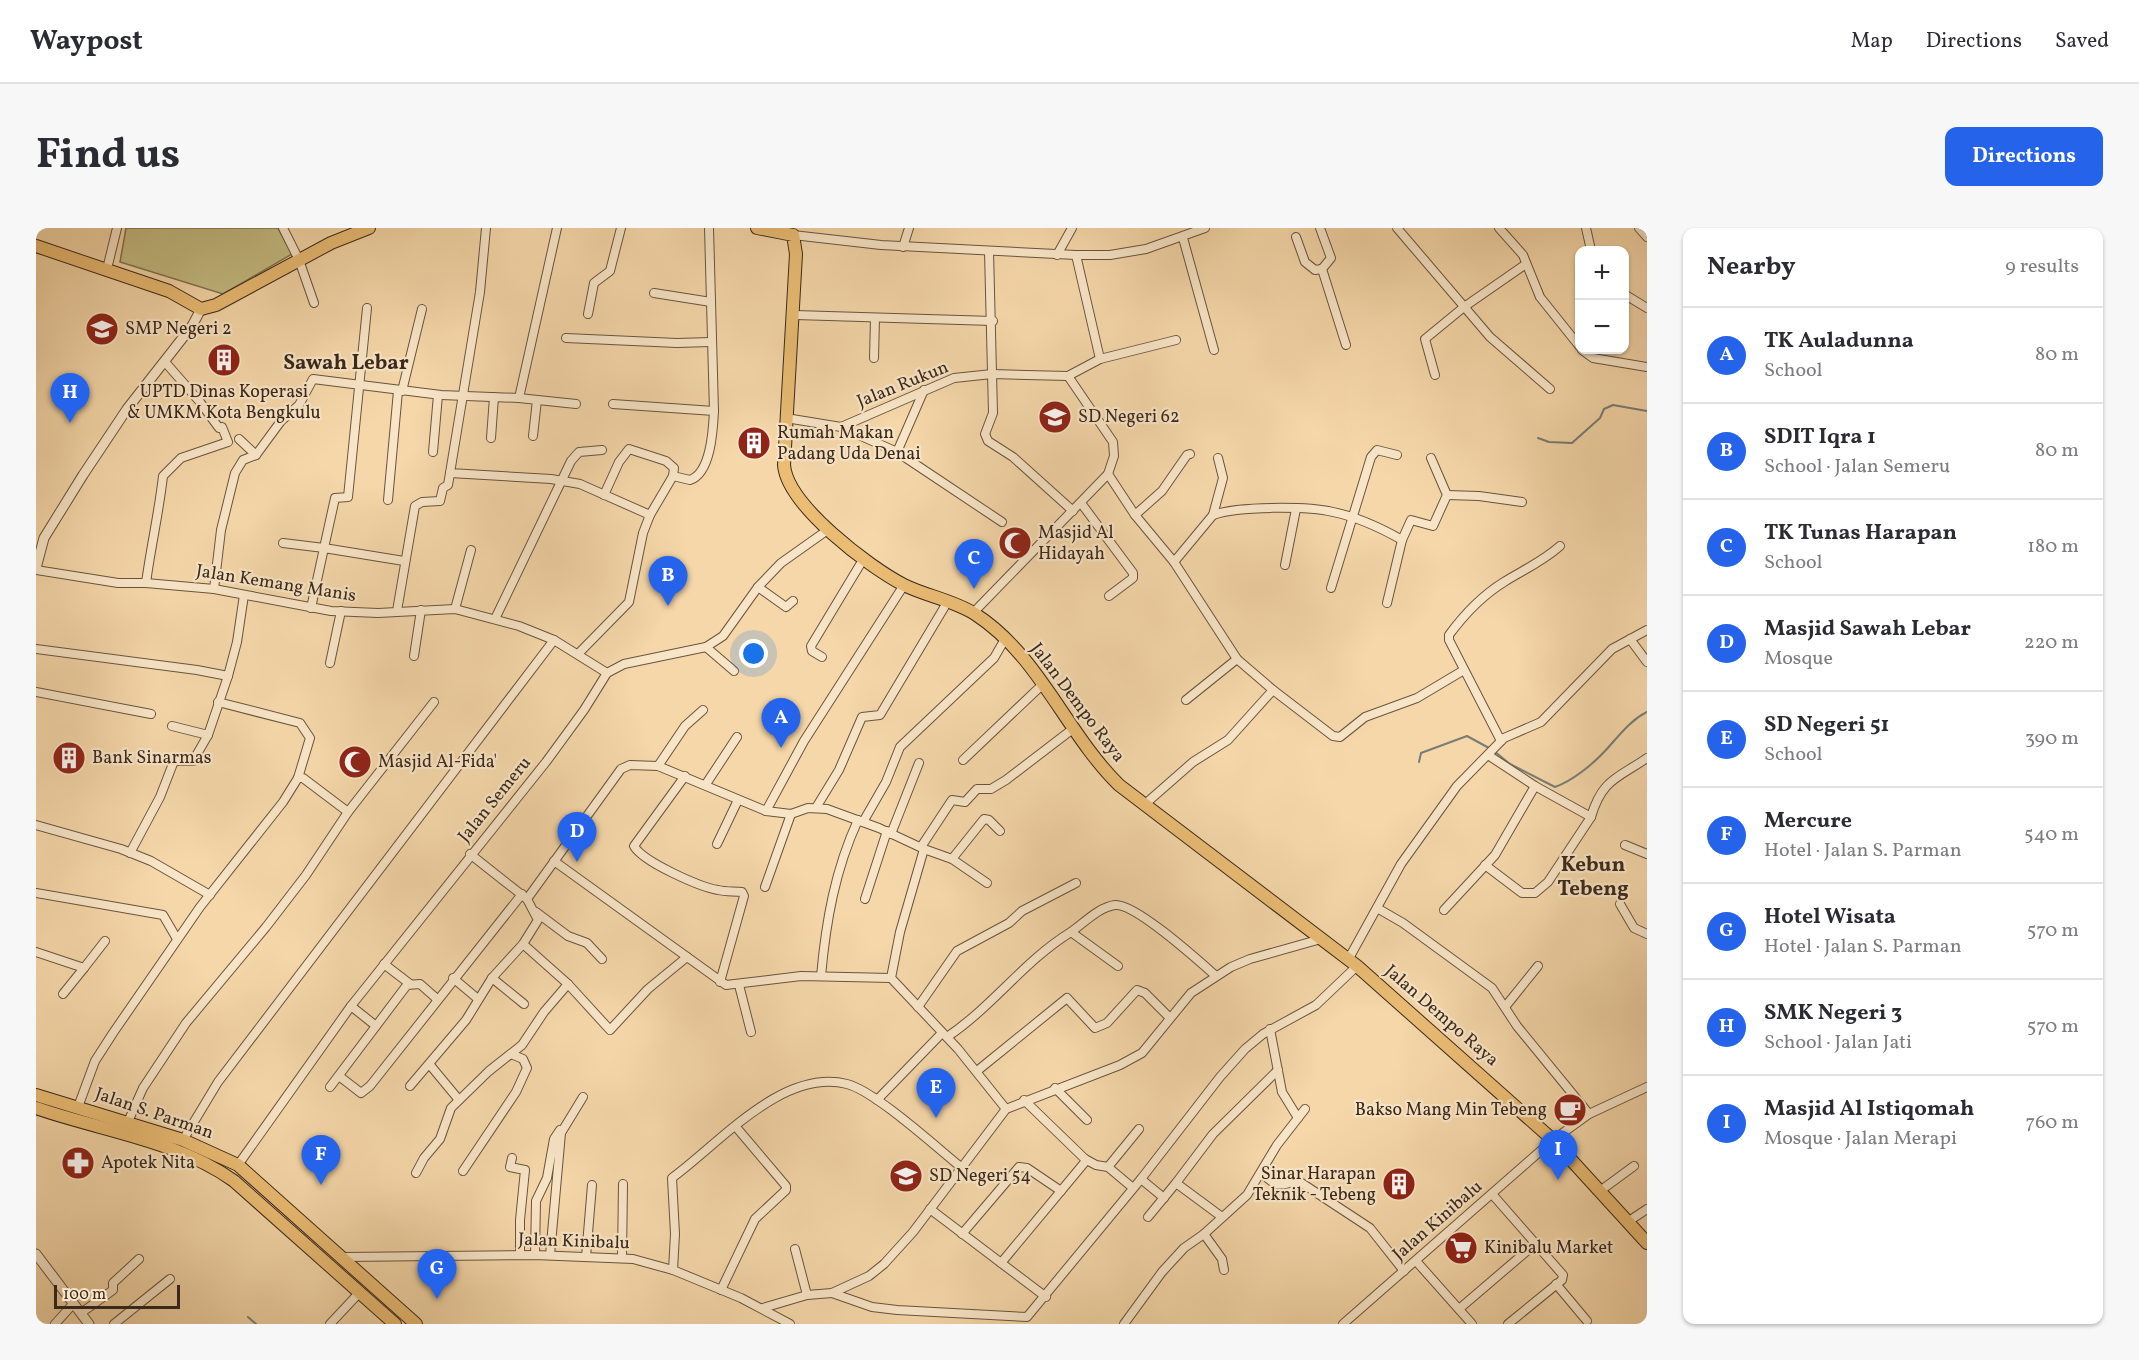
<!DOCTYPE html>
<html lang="en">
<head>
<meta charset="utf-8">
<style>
	body { margin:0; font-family:Vollkorn,serif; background:#f7f7f7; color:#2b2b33 }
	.controls { position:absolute; right:18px; top:18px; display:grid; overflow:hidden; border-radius:12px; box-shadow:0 2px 4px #0004 }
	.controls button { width:54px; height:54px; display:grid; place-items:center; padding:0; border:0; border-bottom:2px solid #e1e1e2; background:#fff; color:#2b2b33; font:30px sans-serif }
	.scale { position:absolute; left:18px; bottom:15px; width:126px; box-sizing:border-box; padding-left:6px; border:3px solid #3b291c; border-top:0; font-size:16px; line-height:21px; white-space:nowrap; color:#3b291c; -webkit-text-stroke:4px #f8e5c7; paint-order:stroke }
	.you { position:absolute; left:718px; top:426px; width:21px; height:21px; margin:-15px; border:4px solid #fff; border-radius:50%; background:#1a73e8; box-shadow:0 0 0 9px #1a73e833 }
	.badge { display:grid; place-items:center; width:39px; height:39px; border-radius:50%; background:#2563eb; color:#fff; font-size:20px; font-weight:700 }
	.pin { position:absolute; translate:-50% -50px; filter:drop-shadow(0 2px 3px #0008) }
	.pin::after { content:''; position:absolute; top:32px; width:21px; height:18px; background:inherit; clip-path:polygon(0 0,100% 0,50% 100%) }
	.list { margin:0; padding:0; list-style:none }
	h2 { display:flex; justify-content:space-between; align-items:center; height:78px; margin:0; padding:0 24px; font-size:26px }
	h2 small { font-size:20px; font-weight:400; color:#7c7c81 }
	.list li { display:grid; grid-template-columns:39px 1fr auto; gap:18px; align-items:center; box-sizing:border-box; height:96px; padding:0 24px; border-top:2px solid #e1e1e2 }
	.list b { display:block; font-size:22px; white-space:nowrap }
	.list p { margin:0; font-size:20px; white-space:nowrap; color:#7c7c81 }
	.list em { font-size:20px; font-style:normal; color:#7c7c81 }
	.map { position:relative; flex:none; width:1611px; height:1096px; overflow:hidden; border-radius:12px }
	header { display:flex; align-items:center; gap:36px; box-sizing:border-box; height:84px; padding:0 30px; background:#fff; border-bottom:2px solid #e1e1e2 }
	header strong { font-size:28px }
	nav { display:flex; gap:33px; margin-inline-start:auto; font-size:21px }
	.intro { display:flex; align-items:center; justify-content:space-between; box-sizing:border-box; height:144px; padding:0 36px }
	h1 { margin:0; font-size:42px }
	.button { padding:15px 27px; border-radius:12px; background:#2563eb; color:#fff; font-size:21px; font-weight:700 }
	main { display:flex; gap:36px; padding:0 36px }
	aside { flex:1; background:#fff; border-radius:12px; box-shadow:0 2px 4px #0004 }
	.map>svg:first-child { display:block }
</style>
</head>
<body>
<header>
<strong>Waypost</strong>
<nav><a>Map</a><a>Directions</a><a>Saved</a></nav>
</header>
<div class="intro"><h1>Find us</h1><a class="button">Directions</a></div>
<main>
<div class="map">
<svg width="1611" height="1096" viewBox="0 0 1611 1096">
	<rect width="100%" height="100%" fill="#f5d7a9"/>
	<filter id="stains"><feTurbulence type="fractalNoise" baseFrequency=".00333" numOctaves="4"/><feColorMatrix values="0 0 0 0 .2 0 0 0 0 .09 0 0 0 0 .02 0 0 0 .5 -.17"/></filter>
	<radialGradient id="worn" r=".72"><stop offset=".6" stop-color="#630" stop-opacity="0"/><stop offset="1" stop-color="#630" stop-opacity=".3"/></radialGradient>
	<polygon fill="#c4bc82" stroke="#80724f" stroke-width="1.5" points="90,0 242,0 256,26 187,66 84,34"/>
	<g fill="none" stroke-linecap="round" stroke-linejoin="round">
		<g stroke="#787e77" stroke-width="2">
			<polyline points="1502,210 1513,214 1536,215 1564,190 1568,181 1577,177 1611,183"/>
			<path d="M1458,523L1474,536L1519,559C1536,553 1556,537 1569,523C1582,509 1593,493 1611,484"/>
			<polyline points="1383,534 1385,525 1431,508 1453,520"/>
			<polyline points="212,1089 220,1096"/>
		</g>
		<g stroke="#6a543f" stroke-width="10">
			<g id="minor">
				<polyline points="247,0 263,32 278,75"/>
				<path d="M450,0L444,64L414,245L515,251L544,256L614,287L637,248L654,252C675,245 677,202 678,183L673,0"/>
				<polyline points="1284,0 1295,30 1286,41 1310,117"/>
				<polyline points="1361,0 1454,109 1514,161"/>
				<polyline points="1463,0 1487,27 1504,69 1544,119"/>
				<polyline points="1550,0 1555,22"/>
				<polyline points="1603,0 1611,9"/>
				<polyline points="757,7 845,17 1040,27 1074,27 1110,21 1169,0"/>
				<polyline points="1260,9 1269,34 1279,42 1286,41"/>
				<polyline points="1147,10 1178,122"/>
				<polyline points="867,19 873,0"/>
				<polyline points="953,23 957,185 949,206 952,213 977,229 1037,283"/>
				<polyline points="1021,27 1036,0"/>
				<polyline points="1040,27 1064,131"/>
				<polyline points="71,41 81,0"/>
				<polyline points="618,65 675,74"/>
				<polyline points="1588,66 1611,80"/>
				<polyline points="1428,79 1490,36"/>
				<polyline points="552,86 558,55 574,43 585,0"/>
				<polyline points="759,87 957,93"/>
				<polyline points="530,110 641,115 675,114"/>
				<polyline points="1546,122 1557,130 1611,139"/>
				<polyline points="838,130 839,90"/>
				<polyline points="1399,147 1389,111 1428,79"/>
				<polyline points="1032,148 1077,214 1078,228 1072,246"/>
				<polyline points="366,163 386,81"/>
				<polyline points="483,170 521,0"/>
				<polyline points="577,176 678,183"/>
				<polyline points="750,190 805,199 918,150 956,146 1032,148 1064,131 1140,112"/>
				<polyline points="805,199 861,224 966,294"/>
				<polyline points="497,208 501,172"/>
				<polyline points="455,210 458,169"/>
				<polyline points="203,211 220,227"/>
				<polyline points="397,224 402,167"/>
				<polyline points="861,224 888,162"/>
				<polyline points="568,267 583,234 593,221 630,233 638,240 637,248"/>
				<polyline points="1411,267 1443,268 1486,274"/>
				<polyline points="352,272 362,163"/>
				<polyline points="1045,275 1097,345 1097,350 1073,368"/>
				<polyline points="1099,287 1126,263 1151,227 1154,226"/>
				<polyline points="1177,287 1187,250 1182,230"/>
				<polyline points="1366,312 1375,292 1397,298 1411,267 1395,230"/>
				<polyline points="247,315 288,320 299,270 312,269 331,80"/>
				<path d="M1138,334L1177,287C1201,278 1271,278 1297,284C1321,289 1345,300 1366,312L1351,375"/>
				<polyline points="1249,337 1260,281"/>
				<polyline points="0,342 82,355 110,355 178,361 295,383 342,385 419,381 483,398 518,412 571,445"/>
				<path d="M110,355C115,318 123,284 127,248L145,230L192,214L186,199L183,200L164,174L129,134"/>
				<polyline points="722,359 750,379 757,373"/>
				<polyline points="1295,360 1335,229 1341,222 1361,227"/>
				<polyline points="178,361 185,302 199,245 207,232 220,227 245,193 263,177 277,151 405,167 483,170 540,176"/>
				<polyline points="275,380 288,320 368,333"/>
				<polyline points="419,381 435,322"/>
				<polyline points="361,383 379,278 386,274 404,273 407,260 412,257 414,245"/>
				<polyline points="937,385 1072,246 1099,287 1138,334 1201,431 1237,462 1297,508 1304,509 1329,489 1381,470 1428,442"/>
				<polyline points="459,391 535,233 543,224 566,222"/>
				<polyline points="1594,411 1611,434"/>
				<polyline points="670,419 698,443"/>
				<polyline points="0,421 161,442 192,448"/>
				<polyline points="542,426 593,374 607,305 614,287"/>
				<polyline points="378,428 385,382"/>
				<polyline points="786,429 776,423 775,418 828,330"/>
				<polyline points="294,435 305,383"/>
				<polyline points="0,464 115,486"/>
				<polyline points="1150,472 1201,431"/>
				<polyline points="182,474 264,495 274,510 262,550"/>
				<polyline points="136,498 172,507"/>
				<path d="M1465,513L1413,412V407C1427,388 1447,367 1468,354C1487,342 1506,334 1524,318"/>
				<path d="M1452,527L1499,558L1555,589C1566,551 1582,550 1611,530"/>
				<polyline points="927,532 1007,456"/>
				<polyline points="622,538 649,498 667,482"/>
				<path d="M649,548L598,618C607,634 664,659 682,662C690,664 698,663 706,664L708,668L684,754"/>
				<polyline points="670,556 701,509"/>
				<polyline points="1108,577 1157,534 1192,512 1237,462"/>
				<polyline points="781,578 803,542 826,489 844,487 912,373"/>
				<polyline points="730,583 768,513 868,357"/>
				<polyline points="827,594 850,554 864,519 958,430 969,411"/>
				<polyline points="0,597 85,621 115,633 174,667"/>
				<polyline points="855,606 883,535"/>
				<polyline points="681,616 702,572"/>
				<polyline points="1589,617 1611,626"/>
				<polyline points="885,619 916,572 929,574 941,561 955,561 970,552 1038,500"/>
				<polyline points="888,621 916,631 951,655"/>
				<polyline points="94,625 124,569 138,533 157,533 172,507 192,448 201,414 208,367"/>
				<polyline points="916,631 948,591 953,592 964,603"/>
				<polyline points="518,633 690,757 765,748 855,750"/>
				<polyline points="1449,637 1486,665 1499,665 1512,654 1555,589"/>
				<polyline points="729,659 755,586"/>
				<polyline points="0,665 127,687 141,711"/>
				<polyline points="491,671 585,541 594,537 622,538 730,583 755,586 772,580 791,581 843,600 888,621 864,704 855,750 922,821 970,881"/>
				<polyline points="829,671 851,603"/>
				<polyline points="1584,676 1598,700 1611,706"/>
				<polyline points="1341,680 1367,695 1456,760 1481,798 1553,886"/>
				<polyline points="1408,682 1459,627 1499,558"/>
				<polyline points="500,684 532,708 551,715 566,731"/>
				<path d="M1035,704C1048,695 1063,679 1079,677C1099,675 1163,733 1180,748"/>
				<polyline points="487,716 532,756"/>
				<polyline points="0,724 48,740 69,713"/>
				<polyline points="1312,732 1365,636 1421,558 1468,510 1505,494 1576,421 1611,402"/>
				<polyline points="348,736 374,756"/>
				<path d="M785,748C790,693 799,642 822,592"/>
				<polyline points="417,750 442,771"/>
				<polyline points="456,750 488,776"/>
				<polyline points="703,757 715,804"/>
				<polyline points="27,766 48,740"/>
				<polyline points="315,778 340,798"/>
				<polyline points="882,779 921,723 973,695 986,683 1040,655"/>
				<polyline points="1469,779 1502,738"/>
				<polyline points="1234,801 1246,864 1262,890"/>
				<path d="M911,809C956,779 989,732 1035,704L1082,738"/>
				<polyline points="394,837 423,872"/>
				<polyline points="941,843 1031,770 1059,800 1071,795 1101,762 1109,765 1134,790"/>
				<polyline points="303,848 325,865 334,858 486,666"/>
				<polyline points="374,858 430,792 456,750 487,716 502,692 491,671 434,626"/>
				<polyline points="294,859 371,757 384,756 401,771"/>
				<polyline points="1019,860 1051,892"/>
				<polyline points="841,872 906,805"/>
				<polyline points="42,879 59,833 77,805 164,679 247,574 262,550 267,550 312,584"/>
				<polyline points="91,896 107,860 150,795 230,699 270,647 312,584 398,474"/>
				<polyline points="147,912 182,854 518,412"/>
				<polyline points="476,930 474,939 489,942 484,992 484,1027"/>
				<polyline points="1049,931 1060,937 1072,939 1097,960"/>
				<polyline points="202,937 315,778 510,534 548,482 571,445 588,436 670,419 687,408 722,359 745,335 793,301"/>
				<polyline points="1072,939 1103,901"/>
				<polyline points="427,943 480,864 491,840 487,831 475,826"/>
				<polyline points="380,945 388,930 404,911 415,880 453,843 486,817 508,784 532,756 574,802 612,761 651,729"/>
				<path d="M1226,945C1238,957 1242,960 1258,953L1264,954L1334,1000L1368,1043"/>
				<polyline points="1105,951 1128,970"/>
				<polyline points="1140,955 1177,906 1242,842"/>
				<polyline points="1564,963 1598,938"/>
				<polyline points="1456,966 1527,1047 1526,1052 1472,1096"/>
				<polyline points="894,981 1010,1069"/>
				<polyline points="1112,989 1140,955 1186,989"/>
				<polyline points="1593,993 1611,981"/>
				<polyline points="926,1006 983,939 991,940 1025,963"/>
				<polyline points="1168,1006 1186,1031 1188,1042"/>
				<polyline points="759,1021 771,1067"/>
				<polyline points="499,1027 500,973 511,950 518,911 524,902"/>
				<polyline points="514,1027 525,905 547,869"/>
				<polyline points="307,1029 499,1027 597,1031 637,1042 705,1070 754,1096"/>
				<polyline points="550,1029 556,957"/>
				<polyline points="586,1030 587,956"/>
				<polyline points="1380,1033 1436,1096"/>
				<polyline points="965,1035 1049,934 1049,931 988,872"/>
				<path d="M637,1042L639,1006L636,950C683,916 746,840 811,856C839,863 901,920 926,940"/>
				<polyline points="1520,1056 1551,1093"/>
				<polyline points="685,1062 719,991 750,962 750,958 700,899"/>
				<polyline points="796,1065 836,1079 861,1082 991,1089 1105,951 1184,849 1209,821 1227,806 1280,777 1321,738"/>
				<polyline points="727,1080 771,1067 796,1065 833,1048 848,1036 877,1004 970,881 1084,837 1106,825 1155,765 1195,739 1214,731 1285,711"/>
				<polyline points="1423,1081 1499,1016"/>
				<polyline points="45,1085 77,1062 77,1055 103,1031"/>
				<polyline points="19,1096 37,1076"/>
				<polyline points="78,1096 134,1051"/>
				<polyline points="294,1096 324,1064"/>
				<polyline points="1088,1096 1126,1044 1148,1020 1168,1006 1211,967 1241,917 1269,881"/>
				<polyline points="1307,1096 1517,912 1553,886 1611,859"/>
			</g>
		</g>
		<g stroke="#6a543f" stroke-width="11">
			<g id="tertiary">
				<polyline points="0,340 8,310 47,247 91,181 156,98 165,81"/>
				<polyline points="0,1026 53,1096"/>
			</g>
		</g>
		<g stroke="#3b291c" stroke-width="14">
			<g id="primary">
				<path d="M721,0L757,7L760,26L748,237C751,277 833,339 868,357C890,368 917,372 939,386C1003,427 1030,505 1083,557L1321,738L1517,912L1611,1015"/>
				<polyline points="0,18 133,63 165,81 180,77 295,15 333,0"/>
				<polyline points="0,867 147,912 202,937 380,1096"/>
				<path d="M0,880C66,903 141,912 198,953L359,1096"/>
			</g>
		</g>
		<use href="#minor" stroke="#f8e5c7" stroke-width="8"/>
		<use href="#tertiary" stroke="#f8e5c7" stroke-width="9"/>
		<use href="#primary" stroke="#eabc74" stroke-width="12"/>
	</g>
	<defs>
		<g id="school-disc" transform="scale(1.725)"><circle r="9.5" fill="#8f2418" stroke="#f8e5c7"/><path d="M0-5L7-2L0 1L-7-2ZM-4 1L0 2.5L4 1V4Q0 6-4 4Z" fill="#fff"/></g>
		<g id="building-disc" transform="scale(1.725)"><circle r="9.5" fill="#8f2418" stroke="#f8e5c7"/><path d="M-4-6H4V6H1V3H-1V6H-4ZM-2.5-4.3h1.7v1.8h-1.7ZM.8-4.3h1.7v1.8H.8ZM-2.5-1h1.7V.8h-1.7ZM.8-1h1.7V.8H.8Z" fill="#fff"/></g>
		<g id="mosque-disc" transform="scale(1.725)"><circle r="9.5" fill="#8f2418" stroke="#f8e5c7"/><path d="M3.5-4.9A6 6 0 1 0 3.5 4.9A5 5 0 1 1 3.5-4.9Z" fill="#fff"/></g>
		<g id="cafe-disc" transform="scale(1.725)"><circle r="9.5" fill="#8f2418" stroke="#f8e5c7"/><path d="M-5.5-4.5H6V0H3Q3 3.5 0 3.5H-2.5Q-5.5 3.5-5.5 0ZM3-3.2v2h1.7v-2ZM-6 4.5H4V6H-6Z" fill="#fff"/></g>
		<g id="pharmacy-disc" transform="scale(1.725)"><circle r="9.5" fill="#8f2418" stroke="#f8e5c7"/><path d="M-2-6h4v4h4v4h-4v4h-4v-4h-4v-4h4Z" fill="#fff"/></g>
		<g id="supermarket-disc" transform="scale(1.725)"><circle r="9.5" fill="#8f2418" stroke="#f8e5c7"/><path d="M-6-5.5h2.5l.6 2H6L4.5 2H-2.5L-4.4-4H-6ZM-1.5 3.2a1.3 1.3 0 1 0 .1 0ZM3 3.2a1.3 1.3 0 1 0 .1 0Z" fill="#fff"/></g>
	</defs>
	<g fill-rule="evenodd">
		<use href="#school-disc" x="66" y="101"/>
		<use href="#building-disc" x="188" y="132"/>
		<use href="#school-disc" x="1019" y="189"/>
		<use href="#building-disc" x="718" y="215"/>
		<use href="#mosque-disc" x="979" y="315"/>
		<use href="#building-disc" x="33" y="530"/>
		<use href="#mosque-disc" x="319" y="534"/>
		<use href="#cafe-disc" x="1534" y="882"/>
		<use href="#pharmacy-disc" x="42" y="935"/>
		<use href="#school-disc" x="870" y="948"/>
		<use href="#building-disc" x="1363" y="956"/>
		<use href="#supermarket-disc" x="1425" y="1020"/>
	</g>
	<g text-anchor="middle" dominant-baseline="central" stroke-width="4.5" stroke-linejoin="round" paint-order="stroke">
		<g font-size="18" fill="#3b291c" stroke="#f8e5c7" text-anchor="start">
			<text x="89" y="101">SMP Negeri 2</text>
			<text x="188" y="164" text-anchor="middle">UPTD Dinas Koperasi<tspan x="188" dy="21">&amp; UMKM Kota Bengkulu</tspan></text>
			<text x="1042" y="189">SD Negeri 62</text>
			<text x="741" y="205">Rumah Makan<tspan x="741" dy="21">Padang Uda Denai</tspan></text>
			<text x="1002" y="305">Masjid Al<tspan x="1002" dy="21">Hidayah</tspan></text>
			<text x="56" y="530">Bank Sinarmas</text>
			<text x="342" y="534">Masjid Al-Fida'</text>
			<text x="1511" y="882" text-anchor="end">Bakso Mang Min Tebeng</text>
			<text x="65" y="935">Apotek Nita</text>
			<text x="1340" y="946" text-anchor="end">Sinar Harapan<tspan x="1340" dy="21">Teknik - Tebeng</tspan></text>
			<text x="893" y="948">SD Negeri 54</text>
			<text x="1448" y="1020">Kinibalu Market</text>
		</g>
		<g font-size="18" fill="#3b291c" stroke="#f8e5c7">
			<text transform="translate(867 157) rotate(-22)">Jalan Rukun</text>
			<text transform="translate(240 356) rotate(9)">Jalan Kemang Manis</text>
			<text transform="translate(1041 475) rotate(53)">Jalan Dempo Raya</text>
			<text transform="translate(459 572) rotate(-51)">Jalan Semeru</text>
			<text transform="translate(1405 788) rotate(41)">Jalan Dempo Raya</text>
			<text transform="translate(118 886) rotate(19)">Jalan S. Parman</text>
			<text transform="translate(1402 993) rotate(-41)">Jalan Kinibalu</text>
			<text transform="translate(538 1014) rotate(2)">Jalan Kinibalu</text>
		</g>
		<g font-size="21" font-weight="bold" fill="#3b291c" stroke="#f8e5c7">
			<text x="310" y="135">Sawah Lebar</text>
			<text x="1557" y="637">Kebun<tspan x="1557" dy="24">Tebeng</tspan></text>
		</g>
	</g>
	<rect width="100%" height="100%" filter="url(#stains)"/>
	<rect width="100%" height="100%" fill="url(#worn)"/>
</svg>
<div class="controls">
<button>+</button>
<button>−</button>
</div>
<div class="scale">100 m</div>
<div class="you"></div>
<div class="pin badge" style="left:745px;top:520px">A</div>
<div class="pin badge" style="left:632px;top:378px">B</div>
<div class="pin badge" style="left:938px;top:361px">C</div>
<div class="pin badge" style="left:541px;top:634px">D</div>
<div class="pin badge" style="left:900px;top:890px">E</div>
<div class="pin badge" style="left:285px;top:957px">F</div>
<div class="pin badge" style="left:401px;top:1071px">G</div>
<div class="pin badge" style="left:34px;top:195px">H</div>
<div class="pin badge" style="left:1522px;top:952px">I</div>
</div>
<aside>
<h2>Nearby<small>9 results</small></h2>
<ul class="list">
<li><span class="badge">A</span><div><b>TK Auladunna</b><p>School</p></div><em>80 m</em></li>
<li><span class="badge">B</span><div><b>SDIT Iqra 1</b><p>School · Jalan Semeru</p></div><em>80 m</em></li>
<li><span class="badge">C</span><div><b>TK Tunas Harapan</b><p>School</p></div><em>180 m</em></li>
<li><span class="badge">D</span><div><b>Masjid Sawah Lebar</b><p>Mosque</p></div><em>220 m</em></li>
<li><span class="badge">E</span><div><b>SD Negeri 51</b><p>School</p></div><em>390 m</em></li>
<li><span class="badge">F</span><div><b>Mercure</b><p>Hotel · Jalan S. Parman</p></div><em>540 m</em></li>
<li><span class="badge">G</span><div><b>Hotel Wisata</b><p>Hotel · Jalan S. Parman</p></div><em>570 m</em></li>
<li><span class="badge">H</span><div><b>SMK Negeri 3</b><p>School · Jalan Jati</p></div><em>570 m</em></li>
<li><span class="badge">I</span><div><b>Masjid Al Istiqomah</b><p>Mosque · Jalan Merapi</p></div><em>760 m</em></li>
</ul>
</aside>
</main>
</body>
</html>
